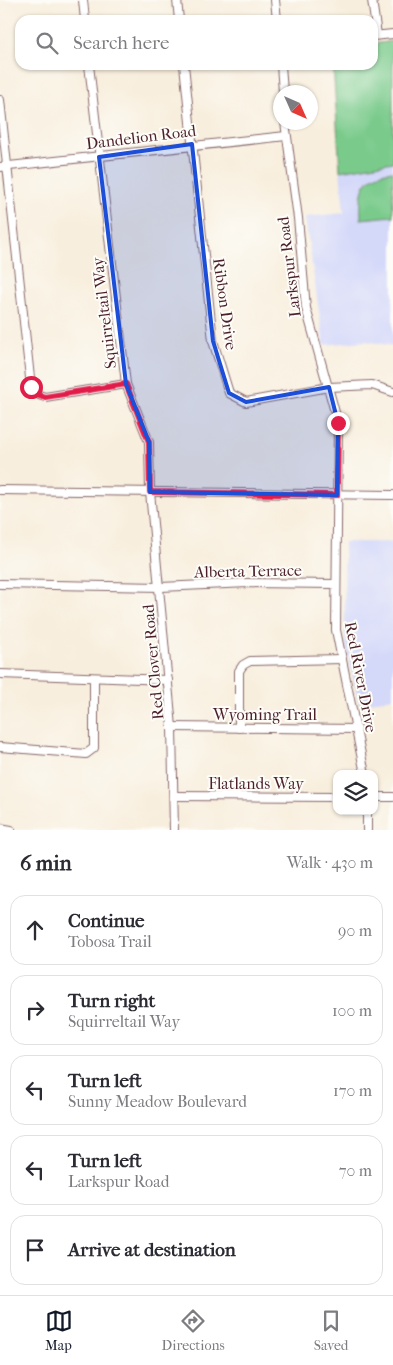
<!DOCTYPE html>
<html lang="en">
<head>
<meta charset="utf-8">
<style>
	body { margin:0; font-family:"IM FELL French Canon",serif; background:#f7f7f7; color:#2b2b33 }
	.controls { position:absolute; right:15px; bottom:15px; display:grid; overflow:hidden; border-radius:10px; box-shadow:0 1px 4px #0004 }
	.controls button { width:45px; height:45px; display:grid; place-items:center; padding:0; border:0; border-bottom:1px solid #e1e1e2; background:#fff; color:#2b2b33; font:25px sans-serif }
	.compass { position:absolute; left:273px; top:85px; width:45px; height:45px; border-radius:50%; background:#fff; box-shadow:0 1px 4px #0004; rotate:135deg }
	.stop { position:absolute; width:15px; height:15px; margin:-11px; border:4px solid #e11d48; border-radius:50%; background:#fff }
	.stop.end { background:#e11d48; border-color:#fff; box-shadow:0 1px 5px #0008 }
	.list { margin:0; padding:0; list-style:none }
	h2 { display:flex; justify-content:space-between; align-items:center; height:65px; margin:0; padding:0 20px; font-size:21px }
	h2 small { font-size:16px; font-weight:400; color:#7c7c81 }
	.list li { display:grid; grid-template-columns:32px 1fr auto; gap:15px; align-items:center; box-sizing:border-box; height:70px; margin:0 10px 10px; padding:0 10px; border:1px solid #e1e1e2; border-radius:15px }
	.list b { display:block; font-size:19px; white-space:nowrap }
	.list p { margin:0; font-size:16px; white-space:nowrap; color:#7c7c81 }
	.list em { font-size:16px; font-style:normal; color:#7c7c81 }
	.icon { flex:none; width:28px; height:28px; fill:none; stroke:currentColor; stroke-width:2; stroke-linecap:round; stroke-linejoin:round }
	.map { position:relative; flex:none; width:393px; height:830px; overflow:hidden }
	.search { position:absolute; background:#fff; box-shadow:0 1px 4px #0004; left:15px; right:15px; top:15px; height:55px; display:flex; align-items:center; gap:12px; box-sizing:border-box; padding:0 18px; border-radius:15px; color:#7c7c81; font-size:19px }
	.sheet { height:465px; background:#fff }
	nav { display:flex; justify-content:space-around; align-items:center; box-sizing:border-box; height:70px; border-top:1px solid #e1e1e2; background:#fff; font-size:14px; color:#7c7c81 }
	nav a { display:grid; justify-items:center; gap:2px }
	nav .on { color:#111827 }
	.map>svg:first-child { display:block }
</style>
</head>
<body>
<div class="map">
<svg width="393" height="830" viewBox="0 0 393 830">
	<rect width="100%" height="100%" fill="#fdfcf7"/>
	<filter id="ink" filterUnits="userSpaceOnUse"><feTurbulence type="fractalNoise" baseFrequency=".02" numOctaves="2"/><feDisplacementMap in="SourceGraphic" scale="10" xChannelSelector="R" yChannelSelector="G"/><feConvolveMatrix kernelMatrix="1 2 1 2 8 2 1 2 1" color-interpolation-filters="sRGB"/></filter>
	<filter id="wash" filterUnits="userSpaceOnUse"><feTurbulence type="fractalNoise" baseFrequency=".0096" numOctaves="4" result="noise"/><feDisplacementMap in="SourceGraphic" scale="20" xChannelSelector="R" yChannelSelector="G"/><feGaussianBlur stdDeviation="1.12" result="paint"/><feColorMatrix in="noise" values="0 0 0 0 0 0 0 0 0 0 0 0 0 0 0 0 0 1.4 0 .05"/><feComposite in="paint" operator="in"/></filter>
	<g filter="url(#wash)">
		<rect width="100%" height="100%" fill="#f8eedd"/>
		<g fill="#d4d8f9">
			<polygon points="393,162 393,346 365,341 324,345 305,217 344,213 340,171"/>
			<polygon points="344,542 393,542 393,698 359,704 345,642"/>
		</g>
		<g fill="#79ca8b" stroke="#62745b">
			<polygon points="393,41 393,162 340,171 333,65 373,65 373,44"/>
			<path d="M393,171V216L361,219C360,193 360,174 393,171Z"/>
		</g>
	</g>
	<g filter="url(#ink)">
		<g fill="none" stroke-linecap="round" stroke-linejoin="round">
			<g stroke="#876769" stroke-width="10">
				<g id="minor">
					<polyline points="83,0 85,20"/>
					<polyline points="177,0 179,20"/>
					<polyline points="275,0 277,20"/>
					<polyline points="372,0 377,35"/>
					<polyline points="373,36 393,34"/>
					<polyline points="89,65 126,384 149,442 150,492 172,727 174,830"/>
					<polyline points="184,65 213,341 229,393 246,402 329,387 372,385 393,392"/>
					<polyline points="281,65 283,92"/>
					<polyline points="0,100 31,387 39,395 45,397 126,384"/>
					<polyline points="285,122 298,218 306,308 338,423 336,630 365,774"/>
					<polyline points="0,167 286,136"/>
					<polyline points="0,490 393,495"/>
					<polyline points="0,584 161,587 248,583 335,584"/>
					<polyline points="0,674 168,680"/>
					<polyline points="172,727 357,729"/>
					<polyline points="239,728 239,671 243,665 250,661 342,659"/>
					<polyline points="0,747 86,754 94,748 94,678"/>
					<polyline points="175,796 337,797"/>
					<polyline points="374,797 393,797"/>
					<polyline points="0,828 11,830"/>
					<polyline points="367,830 367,811"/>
				</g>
			</g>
			<use href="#minor" stroke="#fff" stroke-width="8"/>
		</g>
	</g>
	<g fill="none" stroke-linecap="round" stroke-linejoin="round" filter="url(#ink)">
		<polyline stroke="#e11d48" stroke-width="6" points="31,387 39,395 45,397 126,384 149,442 150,492 337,495 338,423"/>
	</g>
	<path fill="#1d4ed8" fill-opacity="0.2" stroke="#1d4ed8" stroke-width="4" stroke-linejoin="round" d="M192,144L213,341L229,393L246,402L329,387L338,423L337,495L150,492L149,442L126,384L99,157Z"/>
	<g text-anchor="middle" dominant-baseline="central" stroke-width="4" stroke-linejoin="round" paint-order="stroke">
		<g font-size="16" fill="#4a1f2b" stroke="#fdfcf7">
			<text transform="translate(141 137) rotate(-7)">Dandelion Road</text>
			<text transform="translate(289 267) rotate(-97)">Larkspur Road</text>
			<text transform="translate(225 304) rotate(82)">Ribbon Drive</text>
			<text transform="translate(104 313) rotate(-97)">Squirreltail Way</text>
			<text transform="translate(248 571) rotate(-1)">Alberta Terrace</text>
			<text transform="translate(153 662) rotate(-95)">Red Clover Road</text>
			<text transform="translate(361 677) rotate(79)">Red River Drive</text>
			<text x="265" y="714">Wyoming Trail</text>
			<text x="256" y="783">Flatlands Way</text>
		</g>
	</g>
</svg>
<div class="controls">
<button><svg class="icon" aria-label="layers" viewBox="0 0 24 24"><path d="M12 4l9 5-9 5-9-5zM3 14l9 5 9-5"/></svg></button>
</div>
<svg class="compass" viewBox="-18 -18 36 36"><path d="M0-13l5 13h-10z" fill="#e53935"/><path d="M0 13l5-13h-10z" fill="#7c7c81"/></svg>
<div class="stop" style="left:31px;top:387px"></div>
<div class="stop end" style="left:338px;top:423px"></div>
<div class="search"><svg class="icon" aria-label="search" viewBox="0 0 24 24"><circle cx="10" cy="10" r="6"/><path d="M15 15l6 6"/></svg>Search here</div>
</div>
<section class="sheet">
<h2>6 min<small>Walk · 430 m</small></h2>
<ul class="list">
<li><svg class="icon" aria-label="ahead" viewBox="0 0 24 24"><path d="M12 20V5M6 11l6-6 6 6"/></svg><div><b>Continue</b><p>Tobosa Trail</p></div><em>90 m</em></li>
<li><svg class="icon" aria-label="right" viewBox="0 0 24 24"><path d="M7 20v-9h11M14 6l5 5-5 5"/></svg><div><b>Turn right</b><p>Squirreltail Way</p></div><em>100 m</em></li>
<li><svg class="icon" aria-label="left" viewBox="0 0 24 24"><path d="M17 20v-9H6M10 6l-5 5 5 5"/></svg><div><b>Turn left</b><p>Sunny Meadow Boulevard</p></div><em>170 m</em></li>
<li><svg class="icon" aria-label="left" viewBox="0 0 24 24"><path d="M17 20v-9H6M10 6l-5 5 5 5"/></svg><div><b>Turn left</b><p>Larkspur Road</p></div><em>70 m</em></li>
<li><svg class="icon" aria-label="arrive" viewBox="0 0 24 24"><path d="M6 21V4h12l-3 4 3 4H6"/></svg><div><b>Arrive at destination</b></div></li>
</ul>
</section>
<nav>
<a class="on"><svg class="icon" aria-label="map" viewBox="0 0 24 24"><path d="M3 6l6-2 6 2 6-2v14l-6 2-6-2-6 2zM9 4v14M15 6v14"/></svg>Map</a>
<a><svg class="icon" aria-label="directions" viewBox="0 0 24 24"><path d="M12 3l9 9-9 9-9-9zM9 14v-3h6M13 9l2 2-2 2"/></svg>Directions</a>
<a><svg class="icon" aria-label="saved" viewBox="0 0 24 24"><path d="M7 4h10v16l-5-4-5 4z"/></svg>Saved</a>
</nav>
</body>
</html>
